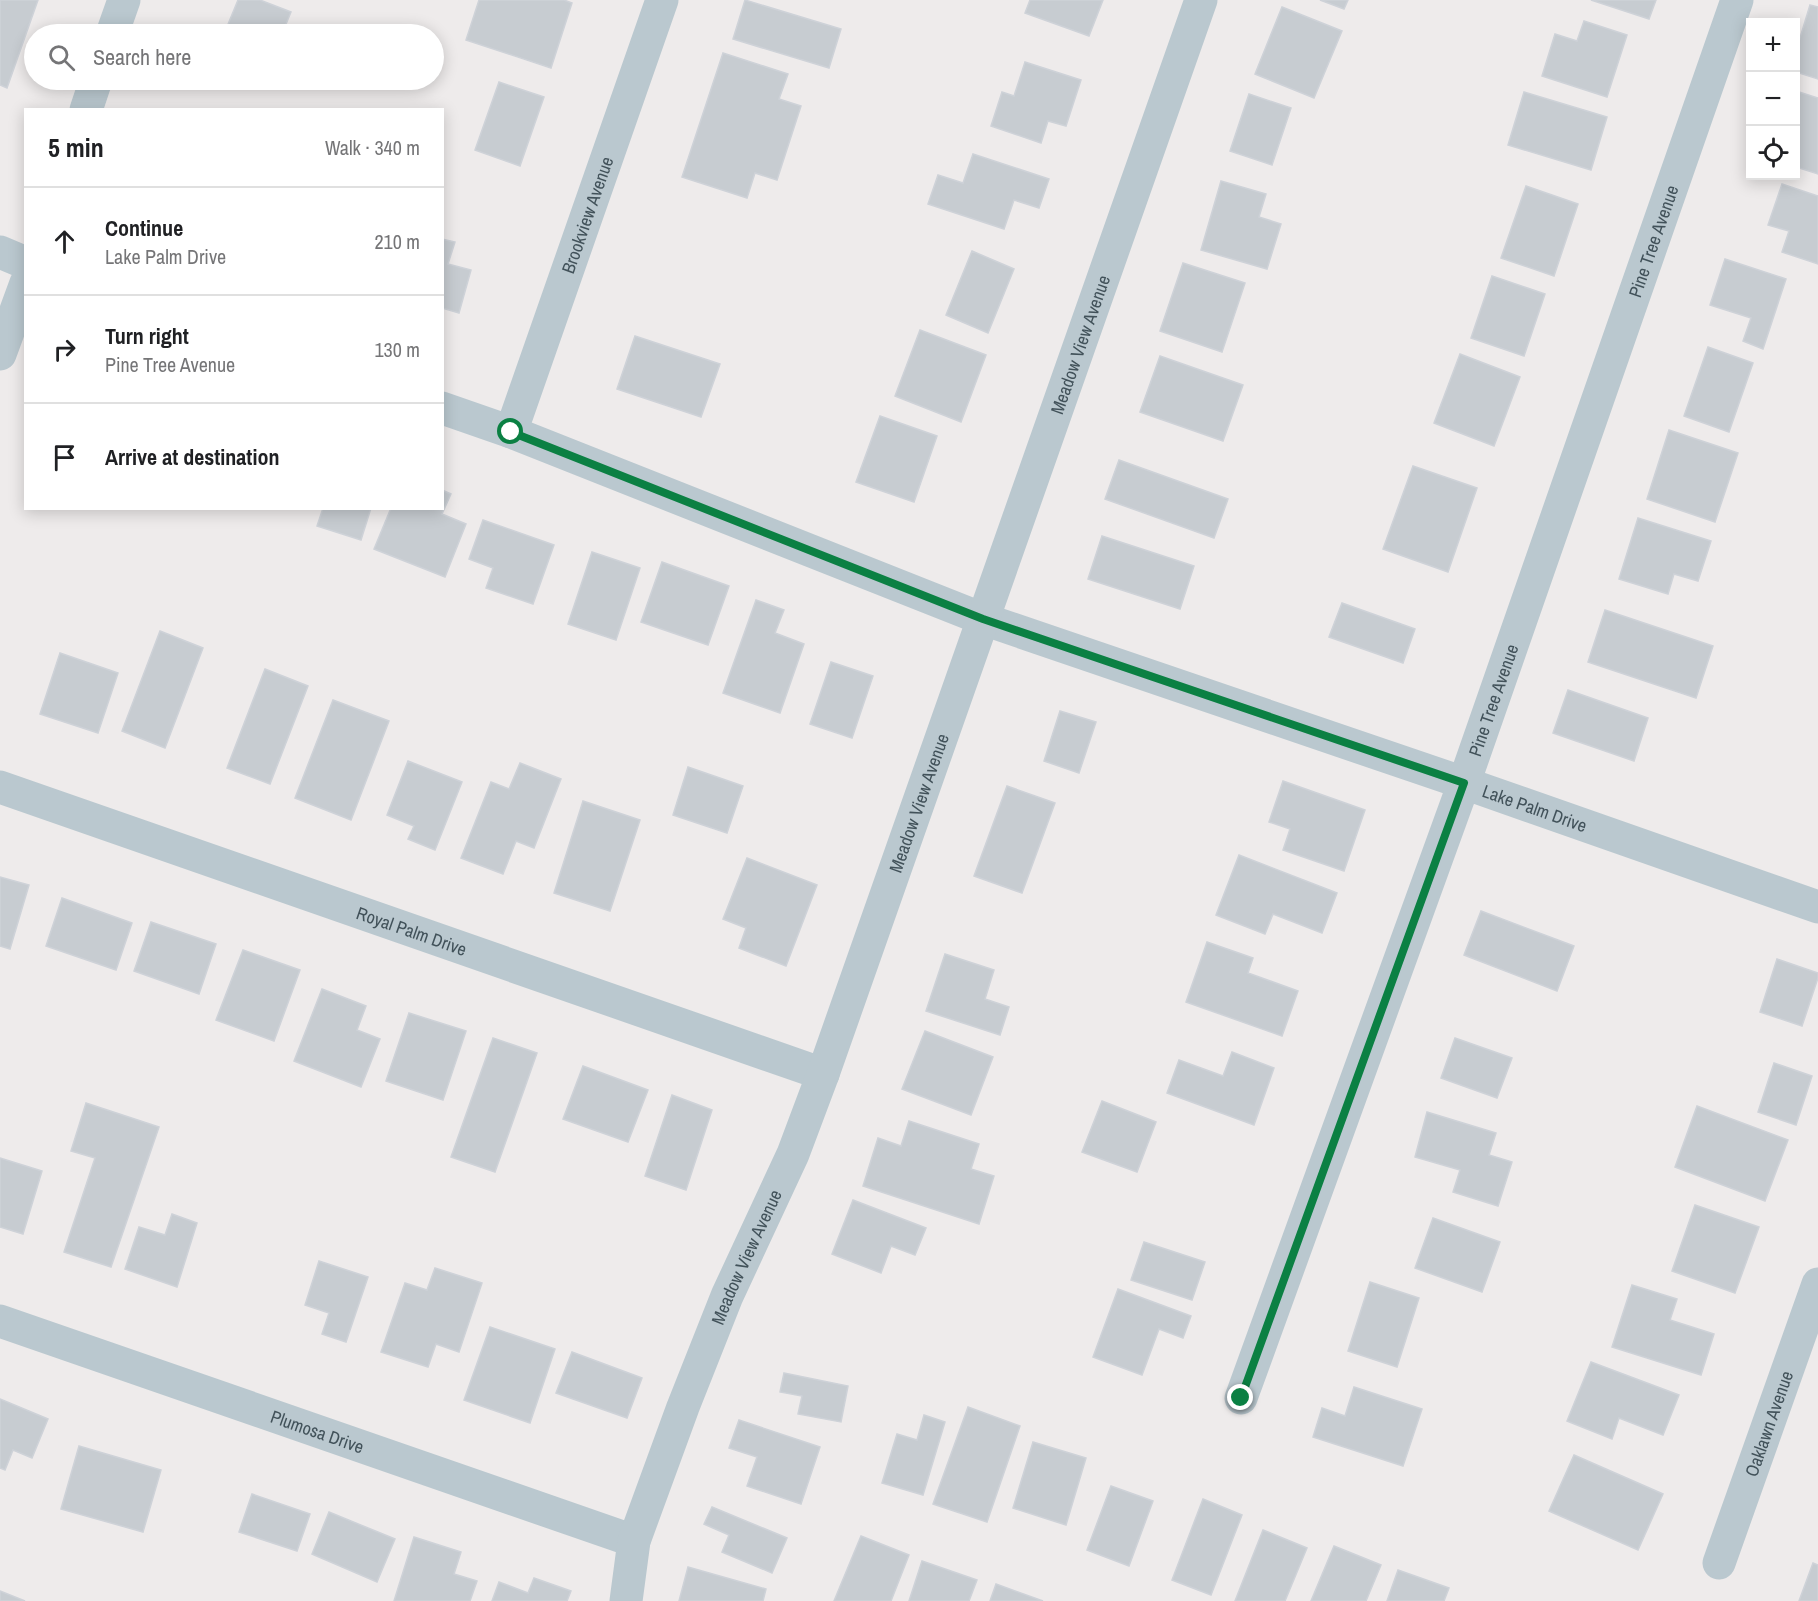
<!DOCTYPE html>
<html lang="en">
<head>
<meta charset="utf-8">
<style>
	body { margin:0; font-family:"Archivo Narrow",sans-serif; background:#f6f6f6; color:#202124 }
	.controls { position:absolute; right:18px; top:18px; display:grid; overflow:hidden; border-radius:0px; box-shadow:0 3px 15px #0003 }
	.controls button { width:54px; height:54px; display:grid; place-items:center; padding:0; border:0; border-bottom:2px solid #e0e0e0; background:#fff; color:#202124; font:30px sans-serif }
	.stop { position:absolute; width:18px; height:18px; margin:-14px; border:4px solid #0b8043; border-radius:50%; background:#fff }
	.stop.end { background:#0b8043; border-color:#fff; box-shadow:0 2px 6px #0008 }
	.list { margin:0; padding:0; list-style:none }
	h2 { display:flex; justify-content:space-between; align-items:center; height:78px; margin:0; padding:0 24px; font-size:26px }
	h2 small { font-size:20px; font-weight:400; color:#757577 }
	.list li { display:grid; grid-template-columns:39px 1fr auto; gap:18px; align-items:center; box-sizing:border-box; height:108px; padding:0 24px; border-top:2px solid #e0e0e0 }
	.list b { display:block; font-size:22px; white-space:nowrap }
	.list p { margin:0; font-size:20px; white-space:nowrap; color:#757577 }
	.list em { font-size:20px; font-style:normal; color:#757577 }
	.icon { flex:none; width:33px; height:33px; fill:none; stroke:currentColor; stroke-width:2; stroke-linecap:round; stroke-linejoin:round }
	.map { position:relative; flex:none; width:1818px; height:1601px; overflow:hidden }
	.search { position:absolute; background:#fff; box-shadow:0 3px 15px #0003; left:24px; top:24px; width:420px; height:66px; display:flex; align-items:center; gap:15px; box-sizing:border-box; padding:0 21px; border-radius:33px; color:#757577; font-size:22px }
	.panel { position:absolute; background:#fff; box-shadow:0 3px 15px #0003; left:24px; top:108px; width:420px; height:402px; border-radius:0px }
	.map>svg:first-child { display:block }
</style>
</head>
<body>
<div class="map">
<svg width="1818" height="1601" viewBox="0 0 1818 1601">
	<rect width="100%" height="100%" fill="#eeebeb"/>
	<g fill="#c7ccd1" stroke="#ced2d8" stroke-width="1.5">
		<polygon points="0,0 38,0 7,88 0,85"/>
		<polygon points="238,0 260,0 291,12 282,34 196,34 200,25 224,34"/>
		<polygon points="479,0 564,0 572,3 551,68 466,40"/>
		<polygon points="745,0 841,29 829,68 733,39"/>
		<polygon points="1030,0 1103,0 1089,36 1025,13"/>
		<polygon points="1320,0 1348,0 1344,9"/>
		<polygon points="1591,0 1656,0 1649,19"/>
		<polygon points="1810,5 1818,7 1818,79 1796,72 1796,51"/>
		<polygon points="1282,7 1342,31 1314,98 1255,74"/>
		<polygon points="1584,21 1627,35 1607,97 1542,76 1555,34 1577,41"/>
		<polygon points="723,53 788,74 779,99 801,106 777,180 755,173 747,198 682,177"/>
		<polygon points="1025,62 1081,80 1066,126 1048,121 1041,143 991,126 1002,92 1014,96"/>
		<polygon points="499,82 544,97 520,166 475,150"/>
		<polygon points="1796,91 1818,98 1818,174 1796,167"/>
		<polygon points="1524,92 1607,117 1591,170 1508,145"/>
		<polygon points="1249,94 1291,108 1272,165 1230,151"/>
		<polygon points="973,154 1049,179 1039,208 1014,200 1004,229 928,204 938,175 963,183"/>
		<polygon points="1221,181 1266,194 1259,217 1281,224 1267,269 1201,250"/>
		<polygon points="1782,184 1818,196 1818,264 1782,252 1789,231 1768,225"/>
		<polygon points="1526,186 1578,204 1554,276 1501,258"/>
		<polygon points="442,239 455,242 448,264 471,270 459,313 442,308"/>
		<polygon points="972,251 1014,269 988,333 946,315"/>
		<polygon points="1725,259 1786,279 1763,349 1743,341 1751,318 1710,305"/>
		<polygon points="1183,263 1245,283 1222,352 1160,331"/>
		<polygon points="1492,276 1545,294 1524,356 1471,338"/>
		<polygon points="920,330 986,355 961,422 895,396"/>
		<polygon points="635,336 720,364 701,417 617,389"/>
		<polygon points="1708,347 1753,363 1729,432 1684,416"/>
		<polygon points="1460,354 1520,377 1494,446 1434,423"/>
		<polygon points="1160,356 1243,385 1223,441 1140,412"/>
		<polygon points="880,416 937,436 914,502 856,482"/>
		<polygon points="1669,430 1738,453 1715,522 1647,499"/>
		<polygon points="1119,460 1228,499 1214,538 1105,499"/>
		<polygon points="1413,466 1477,488 1448,572 1383,549"/>
		<polygon points="442,490 451,494 442,514 466,524 445,577 374,549 391,508 442,508"/>
		<polygon points="323,508 371,508 361,540 317,526"/>
		<polygon points="1638,518 1711,541 1698,581 1674,574 1668,594 1619,579"/>
		<polygon points="483,520 554,545 533,604 486,588 493,568 469,559"/>
		<polygon points="1102,536 1194,566 1180,609 1088,579"/>
		<polygon points="592,552 640,568 616,640 568,624"/>
		<polygon points="662,562 729,586 708,645 641,622"/>
		<polygon points="756,600 784,610 775,633 804,644 780,713 723,693"/>
		<polygon points="1342,603 1415,629 1403,663 1329,637"/>
		<polygon points="1605,610 1713,646 1696,698 1588,662"/>
		<polygon points="160,631 203,648 165,748 122,731"/>
		<polygon points="60,653 118,673 98,733 40,714"/>
		<polygon points="831,662 873,676 852,738 810,724"/>
		<polygon points="265,669 308,686 270,784 227,768"/>
		<polygon points="1568,690 1648,718 1634,761 1553,733"/>
		<polygon points="333,700 389,721 351,820 295,798"/>
		<polygon points="1060,711 1096,722 1079,773 1044,761"/>
		<polygon points="408,761 462,782 435,850 408,839 414,826 387,815"/>
		<polygon points="520,763 561,779 534,848 516,841 503,874 461,858 491,782 509,789"/>
		<polygon points="688,767 743,786 727,833 673,815"/>
		<polygon points="1283,781 1365,810 1344,871 1283,850 1290,829 1269,822"/>
		<polygon points="1007,786 1055,803 1022,893 974,876"/>
		<polygon points="583,801 640,820 610,911 554,893"/>
		<polygon points="1239,855 1337,893 1322,933 1273,914 1265,934 1216,915"/>
		<polygon points="747,858 817,885 786,966 739,948 746,928 723,919"/>
		<polygon points="0,877 29,885 10,949 0,946"/>
		<polygon points="62,898 132,923 116,970 46,946"/>
		<polygon points="1481,911 1574,946 1557,991 1464,955"/>
		<polygon points="151,922 216,944 199,994 134,971"/>
		<polygon points="1207,942 1253,958 1248,973 1298,991 1282,1036 1186,1002"/>
		<polygon points="243,950 300,970 274,1041 216,1020"/>
		<polygon points="945,954 994,970 985,999 1009,1007 1000,1035 926,1011"/>
		<polygon points="1777,959 1818,973 1818,978 1802,1026 1760,1012"/>
		<polygon points="322,989 366,1006 357,1030 380,1039 361,1087 294,1061"/>
		<polygon points="409,1013 466,1031 443,1100 386,1081"/>
		<polygon points="925,1031 993,1057 971,1115 902,1089"/>
		<polygon points="493,1038 537,1053 495,1172 451,1157"/>
		<polygon points="1455,1038 1512,1058 1497,1098 1441,1078"/>
		<polygon points="1232,1052 1274,1068 1254,1125 1167,1093 1179,1060 1223,1076"/>
		<polygon points="1774,1063 1812,1076 1796,1125 1758,1112"/>
		<polygon points="583,1066 648,1090 628,1142 563,1119"/>
		<polygon points="672,1095 712,1110 686,1190 645,1176"/>
		<polygon points="1102,1101 1156,1122 1137,1172 1082,1152"/>
		<polygon points="86,1103 159,1127 111,1267 64,1252 95,1158 71,1151"/>
		<polygon points="1697,1106 1788,1140 1765,1201 1675,1167"/>
		<polygon points="1427,1112 1496,1133 1489,1155 1512,1162 1498,1206 1453,1192 1460,1170 1415,1157"/>
		<polygon points="909,1121 979,1144 971,1169 994,1176 979,1224 863,1186 878,1138 901,1146"/>
		<polygon points="0,1158 42,1171 23,1234 0,1227"/>
		<polygon points="853,1200 926,1228 915,1255 891,1246 881,1273 832,1254"/>
		<polygon points="1695,1205 1759,1227 1735,1293 1672,1271"/>
		<polygon points="172,1214 197,1223 177,1287 125,1269 139,1227 165,1235"/>
		<polygon points="1433,1218 1500,1242 1482,1292 1415,1268"/>
		<polygon points="1144,1242 1205,1262 1192,1300 1131,1280"/>
		<polygon points="319,1261 368,1277 346,1342 322,1334 329,1313 305,1305"/>
		<polygon points="435,1268 482,1283 459,1352 436,1344 428,1367 381,1352 405,1283 427,1290"/>
		<polygon points="1370,1282 1419,1298 1397,1367 1348,1351"/>
		<polygon points="1632,1285 1677,1299 1670,1320 1714,1334 1701,1375 1612,1347"/>
		<polygon points="1118,1289 1191,1316 1183,1338 1159,1329 1142,1375 1093,1357"/>
		<polygon points="490,1327 555,1349 530,1423 464,1400"/>
		<polygon points="572,1352 642,1378 627,1418 556,1393"/>
		<polygon points="1591,1362 1679,1395 1663,1435 1619,1418 1612,1439 1567,1421"/>
		<polygon points="784,1373 848,1386 841,1422 798,1414 802,1396 780,1392"/>
		<polygon points="1354,1387 1422,1409 1403,1466 1313,1437 1322,1408 1345,1416"/>
		<polygon points="0,1399 48,1419 32,1458 13,1450 5,1470 0,1468"/>
		<polygon points="968,1407 1020,1426 987,1522 933,1504"/>
		<polygon points="924,1415 945,1422 923,1495 882,1483 897,1434 917,1440"/>
		<polygon points="739,1420 820,1447 801,1504 747,1486 757,1457 729,1448"/>
		<polygon points="1033,1442 1086,1458 1066,1525 1013,1508"/>
		<polygon points="79,1446 161,1470 143,1532 61,1509"/>
		<polygon points="1574,1455 1663,1494 1638,1550 1549,1511"/>
		<polygon points="1111,1486 1153,1501 1129,1566 1087,1550"/>
		<polygon points="252,1494 310,1514 297,1551 239,1532"/>
		<polygon points="1203,1499 1242,1515 1211,1595 1172,1580"/>
		<polygon points="712,1507 787,1538 772,1573 722,1552 729,1535 704,1524"/>
		<polygon points="329,1512 395,1539 377,1582 312,1554"/>
		<polygon points="1263,1530 1307,1548 1285,1601 1235,1601"/>
		<polygon points="861,1536 909,1555 891,1601 834,1601"/>
		<polygon points="414,1537 461,1552 454,1574 477,1581 470,1601 394,1601"/>
		<polygon points="1334,1546 1381,1565 1366,1601 1311,1601"/>
		<polygon points="922,1561 977,1580 969,1601 909,1601"/>
		<polygon points="1813,1563 1818,1565 1818,1601 1799,1601"/>
		<polygon points="688,1567 766,1589 763,1601 679,1601"/>
		<polygon points="1398,1570 1449,1588 1444,1601 1387,1601"/>
		<polygon points="534,1578 571,1591 567,1601 492,1601 499,1582 528,1593"/>
		<polygon points="996,1584 1043,1601 990,1601"/>
		<polygon points="0,1591 25,1601 0,1601"/>
	</g>
	<g fill="none" stroke-linecap="round" stroke-linejoin="round">
		<g stroke="#bac8cf" stroke-width="33">
			<polyline points="112,34 124,0"/>
			<polyline points="86,110 96,80"/>
			<polyline points="0,252 26,263"/>
			<polyline points="0,354 26,283"/>
			<path id="s1" d="M442,408L511,432L983,619L1464,783L1818,907"/>
			<path id="s2" d="M511,432L662,0"/>
			<path id="s3" d="M0,787L823,1074"/>
			<path id="s4" d="M0,1321L634,1541"/>
			<path id="s5" d="M1241,1398L1464,783L1737,0"/>
			<path id="s6" d="M1719,1563L1818,1284"/>
			<path id="s7" d="M626,1601L634,1541L683,1407L727,1296L793,1154L823,1074L1201,0"/>
		</g>
	</g>
	<g fill="none" stroke-linecap="round" stroke-linejoin="round">
		<polyline stroke="#0b8043" stroke-width="8" points="511,432 983,619 1464,783 1241,1398"/>
	</g>
	<g text-anchor="middle" dominant-baseline="central" stroke-width="6" stroke-linejoin="round" paint-order="stroke">
		<g font-size="18" fill="#42525a" stroke="#fff">
			<text stroke="none"><textPath href="#s2" startOffset="230">Brookview Avenue</textPath></text>
			<text stroke="none"><textPath href="#s5" startOffset="1228">Pine Tree Avenue</textPath></text>
			<text stroke="none"><textPath href="#s7" startOffset="1338">Meadow View Avenue</textPath></text>
			<text stroke="none"><textPath href="#s5" startOffset="742">Pine Tree Avenue</textPath></text>
			<text stroke="none"><textPath href="#s7" startOffset="852">Meadow View Avenue</textPath></text>
			<text stroke="none"><textPath href="#s1" startOffset="1164">Lake Palm Drive</textPath></text>
			<text stroke="none"><textPath href="#s3" startOffset="436">Royal Palm Drive</textPath></text>
			<text stroke="none"><textPath href="#s7" startOffset="366">Meadow View Avenue</textPath></text>
			<text stroke="none"><textPath href="#s6" startOffset="148">Oaklawn Avenue</textPath></text>
			<text stroke="none"><textPath href="#s4" startOffset="336">Plumosa Drive</textPath></text>
		</g>
	</g>
</svg>
<div class="controls">
<button>+</button>
<button>−</button>
<button><svg class="icon" aria-label="locate" viewBox="0 0 24 24"><circle cx="12" cy="12" r="6"/><path d="M12 2v4M12 18v4M2 12h4M18 12h4"/></svg></button>
</div>
<div class="stop" style="left:511px;top:432px"></div>
<div class="stop end" style="left:1241px;top:1398px"></div>
<div class="search"><svg class="icon" aria-label="search" viewBox="0 0 24 24"><circle cx="10" cy="10" r="6"/><path d="M15 15l6 6"/></svg>Search here</div>
<section class="panel">
<h2>5 min<small>Walk · 340 m</small></h2>
<ul class="list">
<li><svg class="icon" aria-label="ahead" viewBox="0 0 24 24"><path d="M12 20V5M6 11l6-6 6 6"/></svg><div><b>Continue</b><p>Lake Palm Drive</p></div><em>210 m</em></li>
<li><svg class="icon" aria-label="right" viewBox="0 0 24 24"><path d="M7 20v-9h11M14 6l5 5-5 5"/></svg><div><b>Turn right</b><p>Pine Tree Avenue</p></div><em>130 m</em></li>
<li><svg class="icon" aria-label="arrive" viewBox="0 0 24 24"><path d="M6 21V4h12l-3 4 3 4H6"/></svg><div><b>Arrive at destination</b></div></li>
</ul>
</section>
</div>
</body>
</html>
